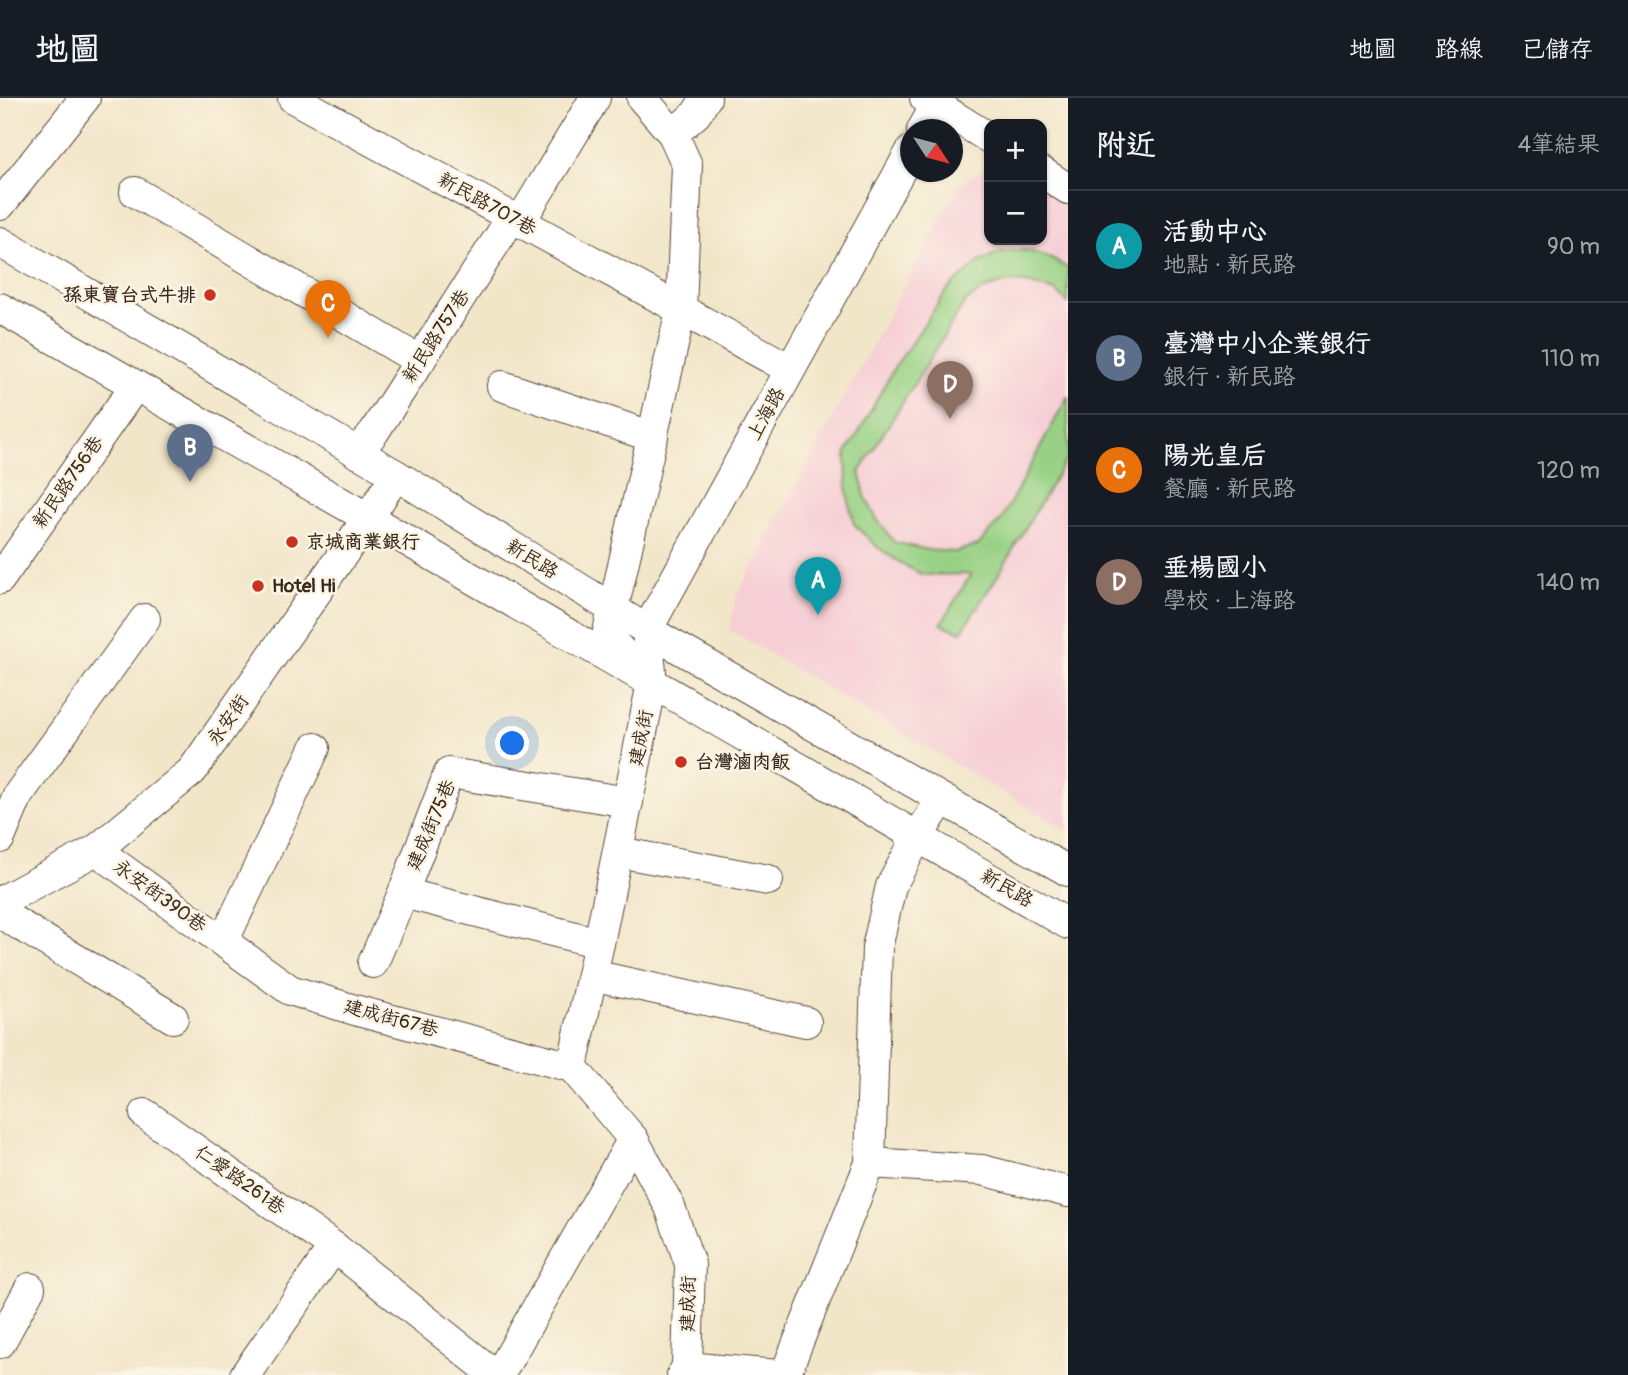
<!DOCTYPE html>
<html lang="zh-TW">
<head>
<meta charset="utf-8">
<style>
	body { margin:0; font-family:Pangolin,"LXGW WenKai TC",sans-serif; background:#242831; color:#f1f3f6 }
	.controls { position:absolute; right:21px; top:21px; display:grid; overflow:hidden; border-radius:14px; box-shadow:0 2px 5px #0004 }
	.controls button { width:63px; height:63px; display:grid; place-items:center; padding:0; border:0; border-bottom:2px solid #363941; background:#171b24; color:#f1f3f6; font:35px sans-serif }
	.compass { position:absolute; left:900px; top:21px; width:63px; height:63px; border-radius:50%; background:#171b24; box-shadow:0 2px 5px #0004; rotate:126deg }
	.you { position:absolute; left:513px; top:646px; width:24px; height:24px; margin:-18px; border:5px solid #fff; border-radius:50%; background:#1a73e8; box-shadow:0 0 0 10px #1a73e833 }
	.badge { display:grid; place-items:center; width:46px; height:46px; border-radius:50%; background:#8c9099; color:#fff; font-size:23px; font-weight:700 }
	.pin { position:absolute; translate:-50% -58px; filter:drop-shadow(0 2px 4px #0008) }
	.pin::after { content:''; position:absolute; top:37px; width:24px; height:21px; background:inherit; clip-path:polygon(0 0,100% 0,50% 100%) }
	.list { margin:0; padding:0; list-style:none }
	h2 { display:flex; justify-content:space-between; align-items:center; height:91px; margin:0; padding:0 28px; font-size:30px }
	h2 small { font-size:23px; font-weight:400; color:#9ea1a6 }
	.list li { display:grid; grid-template-columns:46px 1fr auto; gap:21px; align-items:center; box-sizing:border-box; height:112px; padding:0 28px; border-top:2px solid #363941 }
	.list b { display:block; font-size:26px; white-space:nowrap }
	.list p { margin:0; font-size:23px; white-space:nowrap; color:#9ea1a6 }
	.list em { font-size:23px; font-style:normal; color:#9ea1a6 }
	.map { position:relative; flex:none; width:1068px; height:1277px; overflow:hidden }
	header { display:flex; align-items:center; gap:42px; box-sizing:border-box; height:98px; padding:0 35px; background:#171b24; border-bottom:2px solid #363941 }
	header strong { font-size:33px }
	nav { display:flex; gap:38px; margin-inline-start:auto; font-size:24px }
	main { display:flex }
	aside { flex:1; background:#171b24 }
	.map>svg:first-child { display:block }
</style>
</head>
<body>
<header>
<strong>地圖</strong>
<nav><a>地圖</a><a>路線</a><a>已儲存</a></nav>
</header>
<main>
<div class="map">
<svg width="1068" height="1277" viewBox="0 0 1068 1277">
	<rect width="100%" height="100%" fill="#fcf5e5"/>
	<filter id="ink" filterUnits="userSpaceOnUse"><feTurbulence type="fractalNoise" baseFrequency=".0143" numOctaves="2"/><feDisplacementMap in="SourceGraphic" scale="14" xChannelSelector="R" yChannelSelector="G"/><feConvolveMatrix kernelMatrix="1 2 1 2 8 2 1 2 1" color-interpolation-filters="sRGB"/></filter>
	<filter id="wash" filterUnits="userSpaceOnUse"><feTurbulence type="fractalNoise" baseFrequency=".00686" numOctaves="4" result="noise"/><feDisplacementMap in="SourceGraphic" scale="28" xChannelSelector="R" yChannelSelector="G"/><feGaussianBlur stdDeviation="1.57" result="paint"/><feColorMatrix in="noise" values="0 0 0 0 0 0 0 0 0 0 0 0 0 0 0 0 0 1.4 0 .05"/><feComposite in="paint" operator="in"/></filter>
	<g filter="url(#wash)">
		<rect width="100%" height="100%" fill="#f2e6c9"/>
		<polygon fill="#f6cfd6" points="989,66 989,142 1042,142 1042,88 1068,106 1068,733 729,532 736,499 958,88"/>
		<polygon fill="#98d185" stroke="#6a7e52" stroke-width="2" points="1026,152 1048,159 1068,170 1068,205 1056,193 1026,185 1009,184 985,191 965,204 860,373 865,398 876,420 894,444 928,452 954,454 978,447 1001,422 1068,298 1068,358 995,482 961,534 941,526 971,476 923,477 902,466 877,449 854,426 850,410 847,389 846,355 859,334 893,272 948,191 979,164 1000,154"/>
	</g>
	<g filter="url(#ink)">
		<g fill="none" stroke-linecap="round" stroke-linejoin="round">
			<g stroke="#564638" stroke-width="32">
				<g id="minor">
					<polyline points="293,0 790,271"/>
					<polyline points="925,0 989,40"/>
					<polyline points="922,32 940,0"/>
					<polyline points="673,36 696,16 706,0"/>
					<polyline points="1042,74 1068,91"/>
					<polyline points="135,94 420,263"/>
					<polyline points="0,107 85,0"/>
					<polyline points="520,124 595,0"/>
					<polyline points="0,144 396,377 647,532 1068,773"/>
					<polyline points="0,210 368,420 1068,826"/>
					<polyline points="502,288 653,339"/>
					<polyline points="357,355 374,334 512,119"/>
					<polyline points="0,481 135,288"/>
					<polyline points="632,565 607,538 681,212 687,67 673,36 642,0"/>
					<polyline points="0,740 18,697 145,521"/>
					<polyline points="96,752 290,892 358,913 572,969"/>
					<polyline points="618,754 768,782"/>
					<polyline points="403,795 599,845"/>
					<polyline points="0,804 96,752 192,673 368,420 396,377"/>
					<polyline points="0,815 173,920"/>
					<polyline points="223,844 315,650"/>
					<polyline points="373,865 403,795 449,675 628,704"/>
					<polyline points="592,877 806,924"/>
					<polyline points="145,1016 334,1149 495,1277"/>
					<polyline points="870,1065 982,1072 1068,1094"/>
					<polyline points="0,1245 30,1190"/>
					<polyline points="687,1269 778,1277"/>
					<polyline points="245,1277 334,1149"/>
					<polyline points="499,1277 633,1041"/>
					<polyline points="682,1277 687,1269 690,1166 670,1109 633,1041 572,969 599,845 652,585 647,532 911,53"/>
					<polyline points="785,1277 870,1065 877,850 891,788 918,738 942,701"/>
				</g>
			</g>
			<use href="#minor" stroke="#fff" stroke-width="30"/>
		</g>
	</g>
	<g fill="#c8321e" stroke="#fcf5e5" stroke-width="2.5">
		<circle cx="210" cy="197" r="7"/>
		<circle cx="292" cy="444" r="7"/>
		<circle cx="258" cy="488" r="7"/>
		<circle cx="681" cy="664" r="7"/>
	</g>
	<g text-anchor="middle" dominant-baseline="central" stroke-width="5" stroke-linejoin="round" paint-order="stroke">
		<g font-size="19" fill="#3b2a1e" stroke="#fcf5e5">
			<text transform="translate(487 106) rotate(29)">新民路707巷</text>
			<text transform="translate(436 238) rotate(-57)">新民路757巷</text>
			<text transform="translate(766 316) rotate(-61)">上海路</text>
			<text transform="translate(68 384) rotate(-55)">新民路756巷</text>
			<text transform="translate(532 461) rotate(32)">新民路</text>
			<text transform="translate(228 622) rotate(-55)">永安街</text>
			<text transform="translate(641 640) rotate(-79)">建成街</text>
			<text transform="translate(431 727) rotate(-67)">建成街75巷</text>
			<text transform="translate(1007 790) rotate(30)">新民路</text>
			<text transform="translate(160 798) rotate(36)">永安街390巷</text>
			<text transform="translate(391 920) rotate(15)">建成街67巷</text>
			<text transform="translate(240 1082) rotate(35)">仁愛路261巷</text>
			<text transform="translate(688 1206) rotate(-89)">建成街</text>
		</g>
		<g font-size="19" font-weight="bold" fill="#3b2a1e" stroke="#fcf5e5" text-anchor="start">
			<text x="196" y="197" text-anchor="end">孫東寶台式牛排</text>
			<text x="306" y="444">京城商業銀行</text>
			<text x="272" y="488">Hotel Hi</text>
			<text x="695" y="664">台灣滷肉飯</text>
		</g>
	</g>
</svg>
<div class="controls">
<button>+</button>
<button>−</button>
</div>
<svg class="compass" viewBox="-18 -18 36 36"><path d="M0-13l5 13h-10z" fill="#e53935"/><path d="M0 13l5-13h-10z" fill="#9ea1a6"/></svg>
<div class="you"></div>
<div class="pin badge" style="left:818px;top:517px;background:#0f9aa8">A</div>
<div class="pin badge" style="left:190px;top:384px;background:#5c6f8a">B</div>
<div class="pin badge" style="left:328px;top:240px;background:#e8710a">C</div>
<div class="pin badge" style="left:950px;top:321px;background:#8d6e63">D</div>
</div>
<aside>
<h2>附近<small>4筆結果</small></h2>
<ul class="list">
<li><span class="badge" style="background:#0f9aa8">A</span><div><b>活動中心</b><p>地點 · 新民路</p></div><em>90 m</em></li>
<li><span class="badge" style="background:#5c6f8a">B</span><div><b>臺灣中小企業銀行</b><p>銀行 · 新民路</p></div><em>110 m</em></li>
<li><span class="badge" style="background:#e8710a">C</span><div><b>陽光皇后</b><p>餐廳 · 新民路</p></div><em>120 m</em></li>
<li><span class="badge" style="background:#8d6e63">D</span><div><b>垂楊國小</b><p>學校 · 上海路</p></div><em>140 m</em></li>
</ul>
</aside>
</main>
</body>
</html>
